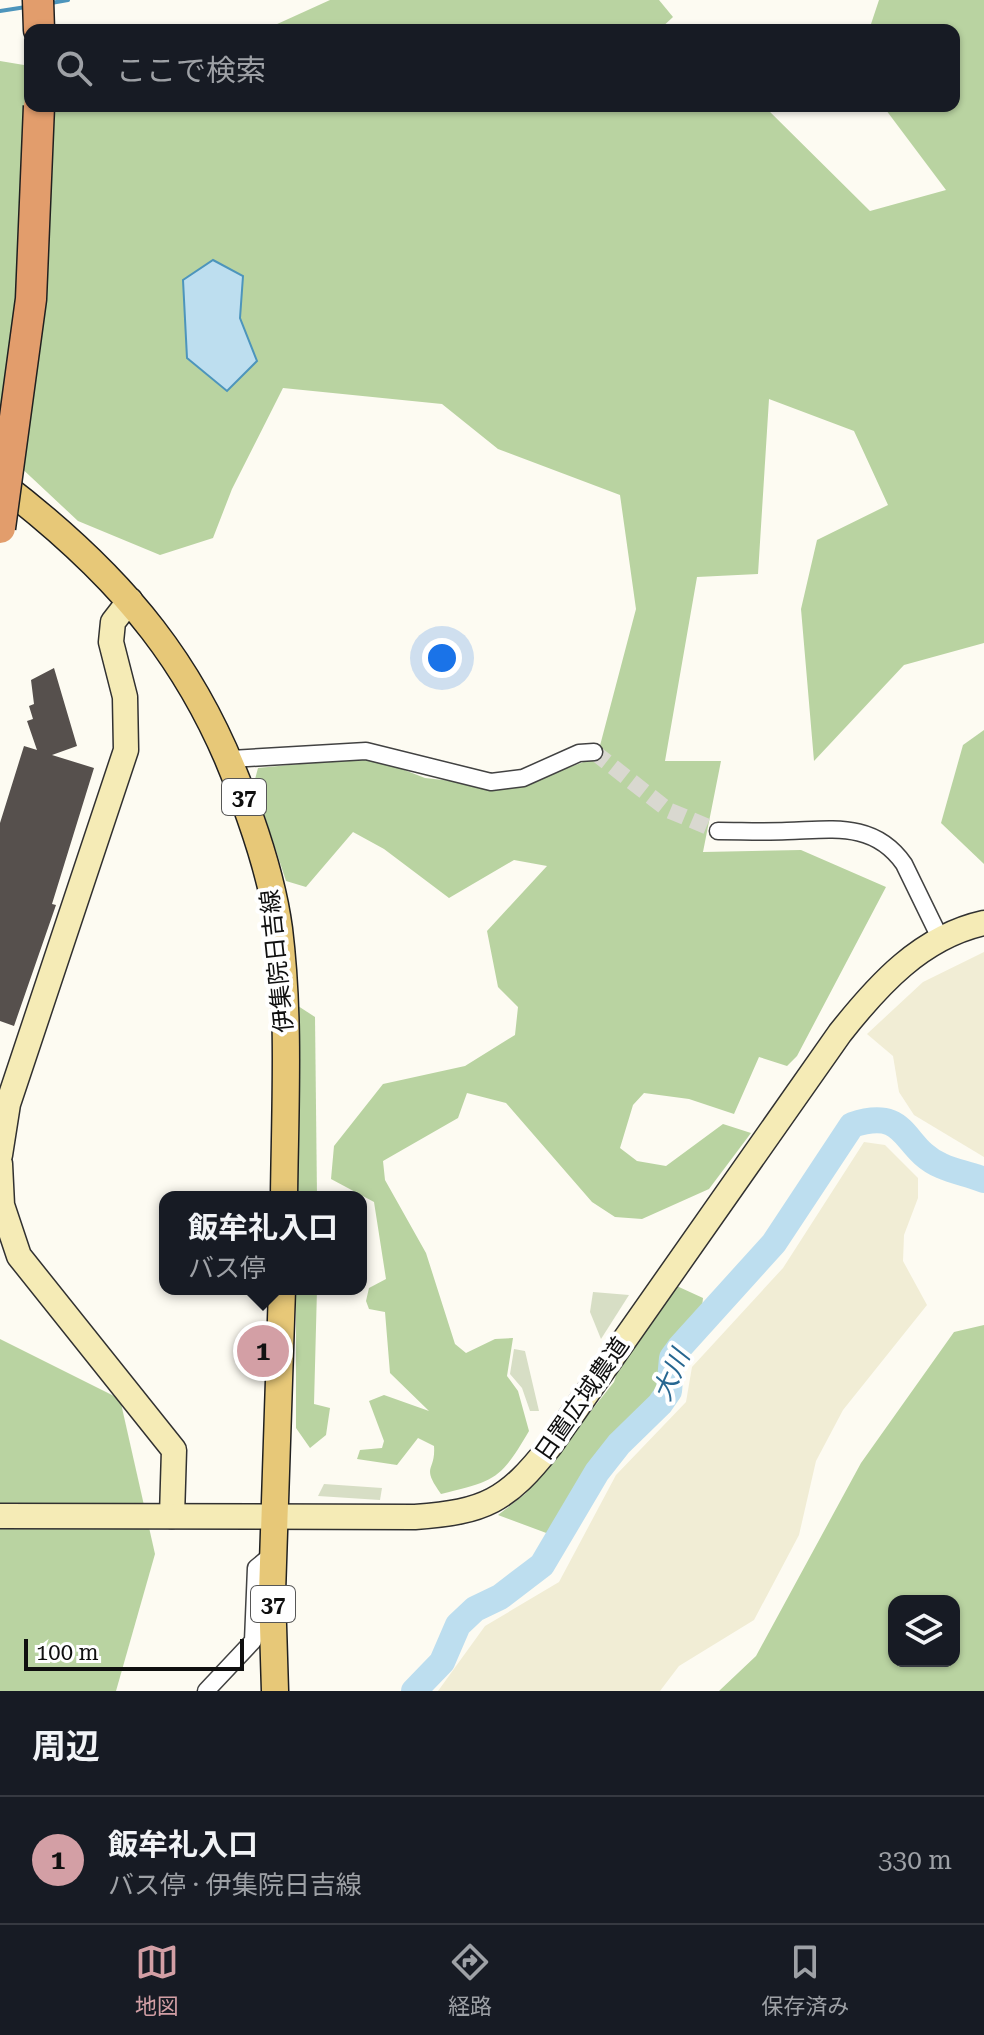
<!DOCTYPE html>
<html lang="ja">
<head>
<meta charset="utf-8">
<style>
	body { margin:0; font-family:"Roboto Serif","Noto Sans JP",serif; background:#20242c; color:#f1f3f6 }
	.controls { position:absolute; right:24px; bottom:24px; display:grid; overflow:hidden; border-radius:16px; box-shadow:0 2px 6px #0004 }
	.controls button { width:72px; height:72px; display:grid; place-items:center; padding:0; border:0; border-bottom:2px solid #363941; background:#171b24; color:#f1f3f6; font:40px sans-serif }
	.scale { position:absolute; left:24px; bottom:20px; width:220px; box-sizing:border-box; padding-left:8px; border:4px solid #0f0f0f; border-top:0; font-size:22px; line-height:28px; white-space:nowrap; color:#0f0f0f; -webkit-text-stroke:6px #fff; paint-order:stroke }
	.you { position:absolute; left:442px; top:658px; width:28px; height:28px; margin:-20px; border:6px solid #fff; border-radius:50%; background:#1a73e8; box-shadow:0 0 0 12px #1a73e833 }
	.badge { display:grid; place-items:center; width:52px; height:52px; border-radius:50%; background:#d39fa5; color:#111; font-size:26px; font-weight:700 }
	.pin { position:absolute; translate:-50% -50%; border:4px solid #fff; box-shadow:0 2px 8px #0006 }
	.popup { position:absolute; left:159px; top:1191px; width:208px; height:104px; box-sizing:border-box; display:grid; place-content:center; border-radius:16px; background:#171b24; filter:drop-shadow(0 2px 6px #0005); font-size:26px; white-space:nowrap; color:#9ea1a6 }
	.popup b { font-size:30px; color:#f1f3f6 }
	.popup::after { content:''; position:absolute; left:50%; top:100%; margin-left:-16px; border:16px solid transparent; border-top-color:#171b24 }
	.list { margin:0; padding:0; list-style:none }
	h2 { display:flex; justify-content:space-between; align-items:center; height:104px; margin:0; padding:0 32px; font-size:34px }
	h2 small { font-size:26px; font-weight:400; color:#9ea1a6 }
	.list li { display:grid; grid-template-columns:52px 1fr auto; gap:24px; align-items:center; box-sizing:border-box; height:128px; padding:0 32px; border-top:2px solid #363941 }
	.list b { display:block; font-size:30px; white-space:nowrap }
	.list p { margin:0; font-size:26px; white-space:nowrap; color:#9ea1a6 }
	.list em { font-size:26px; font-style:normal; color:#9ea1a6 }
	.icon { flex:none; width:44px; height:44px; fill:none; stroke:currentColor; stroke-width:2; stroke-linecap:round; stroke-linejoin:round }
	.map { position:relative; flex:none; width:984px; height:1691px; overflow:hidden }
	.search { position:absolute; background:#171b24; box-shadow:0 2px 6px #0004; left:24px; right:24px; top:24px; height:88px; display:flex; align-items:center; gap:20px; box-sizing:border-box; padding:0 28px; border-radius:16px; color:#9ea1a6; font-size:30px }
	.sheet { height:232px; background:#171b24 }
	nav { display:flex; justify-content:space-around; align-items:center; box-sizing:border-box; height:112px; border-top:2px solid #363941; background:#171b24; font-size:22px; color:#9ea1a6 }
	nav a { display:grid; justify-items:center; gap:4px }
	nav .on { color:#d39fa5 }
	.map>svg:first-child { display:block }
</style>
</head>
<body>
<div class="map">
<svg width="984" height="1691" viewBox="0 0 984 1691">
	<rect width="100%" height="100%" fill="#fdfbf2"/>
	<g fill="#f1edd5">
		<polygon points="984,952 984,1157 914,1115 899,1092 893,1056 867,1034 923,982"/>
		<polygon points="864,1142 885,1145 918,1178 918,1198 904,1235 903,1261 927,1305 843,1410 816,1461 799,1535 754,1620 679,1666 660,1691 438,1691 485,1626 559,1582 616,1475 686,1402 692,1367 783,1268"/>
	</g>
	<g fill="#b9d3a1" fill-rule="evenodd">
		<polygon points="330,0 659,0 673,17 659,30 264,30"/>
		<path d="M879,0H984V643L904,665L814,761L801,609L817,540L888,505L854,431L769,399L758,574L697,577L665,761H721L703,852L801,850L886,887L797,1056L787,1066L759,1057L734,1114L689,1099L644,1093L633,1105L620,1148L637,1161L666,1166L723,1124L751,1133L709,1189L642,1219L615,1217L592,1202L506,1103L467,1093L458,1118L383,1161L385,1180L426,1253L455,1344L466,1353L495,1339L513,1338L507,1376L518,1391L529,1431C501,1479 496,1481 441,1494C420,1465 436,1472 434,1446L418,1438L397,1465L357,1459L360,1450L382,1448L384,1441L369,1401L384,1395L429,1411L390,1373L385,1312L369,1309L366,1301L369,1288L386,1279L374,1202L331,1179L334,1146L383,1084L465,1066L515,1035L518,1007L498,987L487,931L547,866L514,860L449,898L384,849L353,832L306,887L286,881L254,783L258,768L371,757L425,778L514,788L597,757L636,609L620,495L498,449L442,404L283,388L232,489L213,538L160,555L78,521L0,448V61L30,66V106H764L870,211L946,190L883,106H954V30H869Z"/>
		<polygon points="984,730 984,864 941,823 963,745"/>
		<polygon points="295,1004 315,1017 317,1197 296,1197"/>
		<polygon points="668,1282 703,1298 702,1307 662,1363 653,1404 587,1473 549,1534 498,1515 525,1494 614,1382 630,1330"/>
		<polygon points="296,1289 317,1289 314,1404 330,1408 326,1435 310,1448 296,1428"/>
		<path d="M984,1325V1691H719L756,1656L861,1463L954,1332ZM894,1601H954V1661H894Z"/>
		<polygon points="0,1339 120,1399 155,1554 116,1691 0,1691"/>
	</g>
	<g fill="#d7dec5">
		<polygon points="593,1292 629,1295 601,1339 590,1312"/>
		<polygon points="514,1349 525,1351 539,1411 530,1411 522,1388 510,1374"/>
		<polygon points="324,1484 382,1488 380,1500 318,1496"/>
	</g>
	<polygon fill="#bddeef" stroke="#4d95bc" stroke-width="2" points="213,260 243,276 240,318 257,361 227,391 187,358 183,280"/>
	<g fill="none" stroke-linecap="round" stroke-linejoin="round">
		<g stroke="#4d95bc" stroke-width="4">
			<polyline points="51,3 68,0"/>
			<polyline points="0,11 26,7"/>
		</g>
		<path stroke="#bddeef" stroke-width="26" d="M414,1691L442,1662L458,1625L475,1609L500,1597L542,1565L597,1472L619,1444L660,1404L669,1391L672,1358L680,1347L774,1243L852,1125C910,1106 901,1149 942,1166C955,1172 970,1174 984,1180"/>
	</g>
	<polygon fill="#56504d" points="54,668 77,746 52,755 94,768 52,904 56,905 14,1026 0,1021 0,823 24,746 37,750 27,721 33,719 29,706 34,704 31,680"/>
	<g fill="none" stroke-linecap="round" stroke-linejoin="round">
		<polyline stroke="#d9d8d0" stroke-width="16" stroke-dasharray="16 8" stroke-linecap="butt" points="594,752 668,810 718,831"/>
		<g stroke="#424242" stroke-width="19">
			<g id="street">
				<polyline points="231,759 366,751 491,782 523,778 579,753 594,752"/>
				<path d="M718,831C741,831 764,832 787,831C831,830 874,821 904,864L941,940"/>
				<polyline points="206,1691 253,1641 256,1568 274,1553"/>
			</g>
		</g>
		<g stroke="#313131" stroke-width="27">
			<g id="secondary">
				<polyline points="0,1155 8,1104 126,750 125,697 111,642 113,622 130,600"/>
				<polyline points="0,1164 2,1205 19,1256 174,1450 172,1516"/>
				<path d="M0,1516L415,1517C485,1512 507,1501 550,1446L840,1033C878,985 921,937 984,923"/>
			</g>
		</g>
		<g stroke="#202020" stroke-width="29">
			<g id="primary">
				<path d="M0,483C123,577 201,669 250,817C263,854 274,891 279,929C290,1018 285,1108 284,1197"/>
				<polyline points="275,1691 272,1593 282,1289"/>
			</g>
		</g>
		<g stroke="#202020" stroke-width="33">
			<polyline id="highway" points="38,0 39,30"/>
		</g>
		<use href="#street" stroke="#fff" stroke-width="16"/>
		<use href="#secondary" stroke="#f5ebb6" stroke-width="24"/>
		<use href="#primary" stroke="#e7c878" stroke-width="26"/>
		<use href="#highway" stroke="#e29d6c" stroke-width="30"/>
		<g stroke="#202020" stroke-width="33" stroke-linecap="butt">
			<polyline id="highway-bridge" points="0,528 31,299 39,106"/>
		</g>
		<use href="#highway-bridge" stroke="#e29d6c" stroke-width="30"/>
	</g>
	<g text-anchor="middle" dominant-baseline="central" stroke-width="8" stroke-linejoin="round" paint-order="stroke">
		<g fill="#fff" stroke="#575757" stroke-width="2">
			<rect x="222" y="779" width="44" height="36" rx="6"/>
			<rect x="251" y="1586" width="44" height="36" rx="6"/>
		</g>
		<g font-size="22" font-weight="bold" fill="#0f0f0f">
			<text x="244" y="797">37</text>
			<text x="273" y="1604">37</text>
		</g>
		<g font-size="24" fill="#0f0f0f" stroke="#fff">
			<text transform="translate(277 961) rotate(-96)">伊集院日吉線</text>
			<text transform="translate(582 1399) rotate(-55)">日置広域農道</text>
		</g>
		<g font-size="26" font-style="italic" fill="#276791" stroke="#fff">
			<text transform="translate(671 1375) rotate(-66)">大川</text>
		</g>
	</g>
</svg>
<div class="controls">
<button><svg class="icon" aria-label="layers" viewBox="0 0 24 24"><path d="M12 4l9 5-9 5-9-5zM3 14l9 5 9-5"/></svg></button>
</div>
<div class="scale">100 m</div>
<div class="you"></div>
<div class="pin badge" style="left:263px;top:1351px">1</div>
<div class="popup"><b>飯牟礼入口</b>バス停</div>
<div class="search"><svg class="icon" aria-label="search" viewBox="0 0 24 24"><circle cx="10" cy="10" r="6"/><path d="M15 15l6 6"/></svg>ここで検索</div>
</div>
<section class="sheet">
<h2>周辺<small></small></h2>
<ul class="list">
<li><span class="badge">1</span><div><b>飯牟礼入口</b><p>バス停 · 伊集院日吉線</p></div><em>330 m</em></li>
</ul>
</section>
<nav>
<a class="on"><svg class="icon" aria-label="map" viewBox="0 0 24 24"><path d="M3 6l6-2 6 2 6-2v14l-6 2-6-2-6 2zM9 4v14M15 6v14"/></svg>地図</a>
<a><svg class="icon" aria-label="directions" viewBox="0 0 24 24"><path d="M12 3l9 9-9 9-9-9zM9 14v-3h6M13 9l2 2-2 2"/></svg>経路</a>
<a><svg class="icon" aria-label="saved" viewBox="0 0 24 24"><path d="M7 4h10v16l-5-4-5 4z"/></svg>保存済み</a>
</nav>
</body>
</html>
